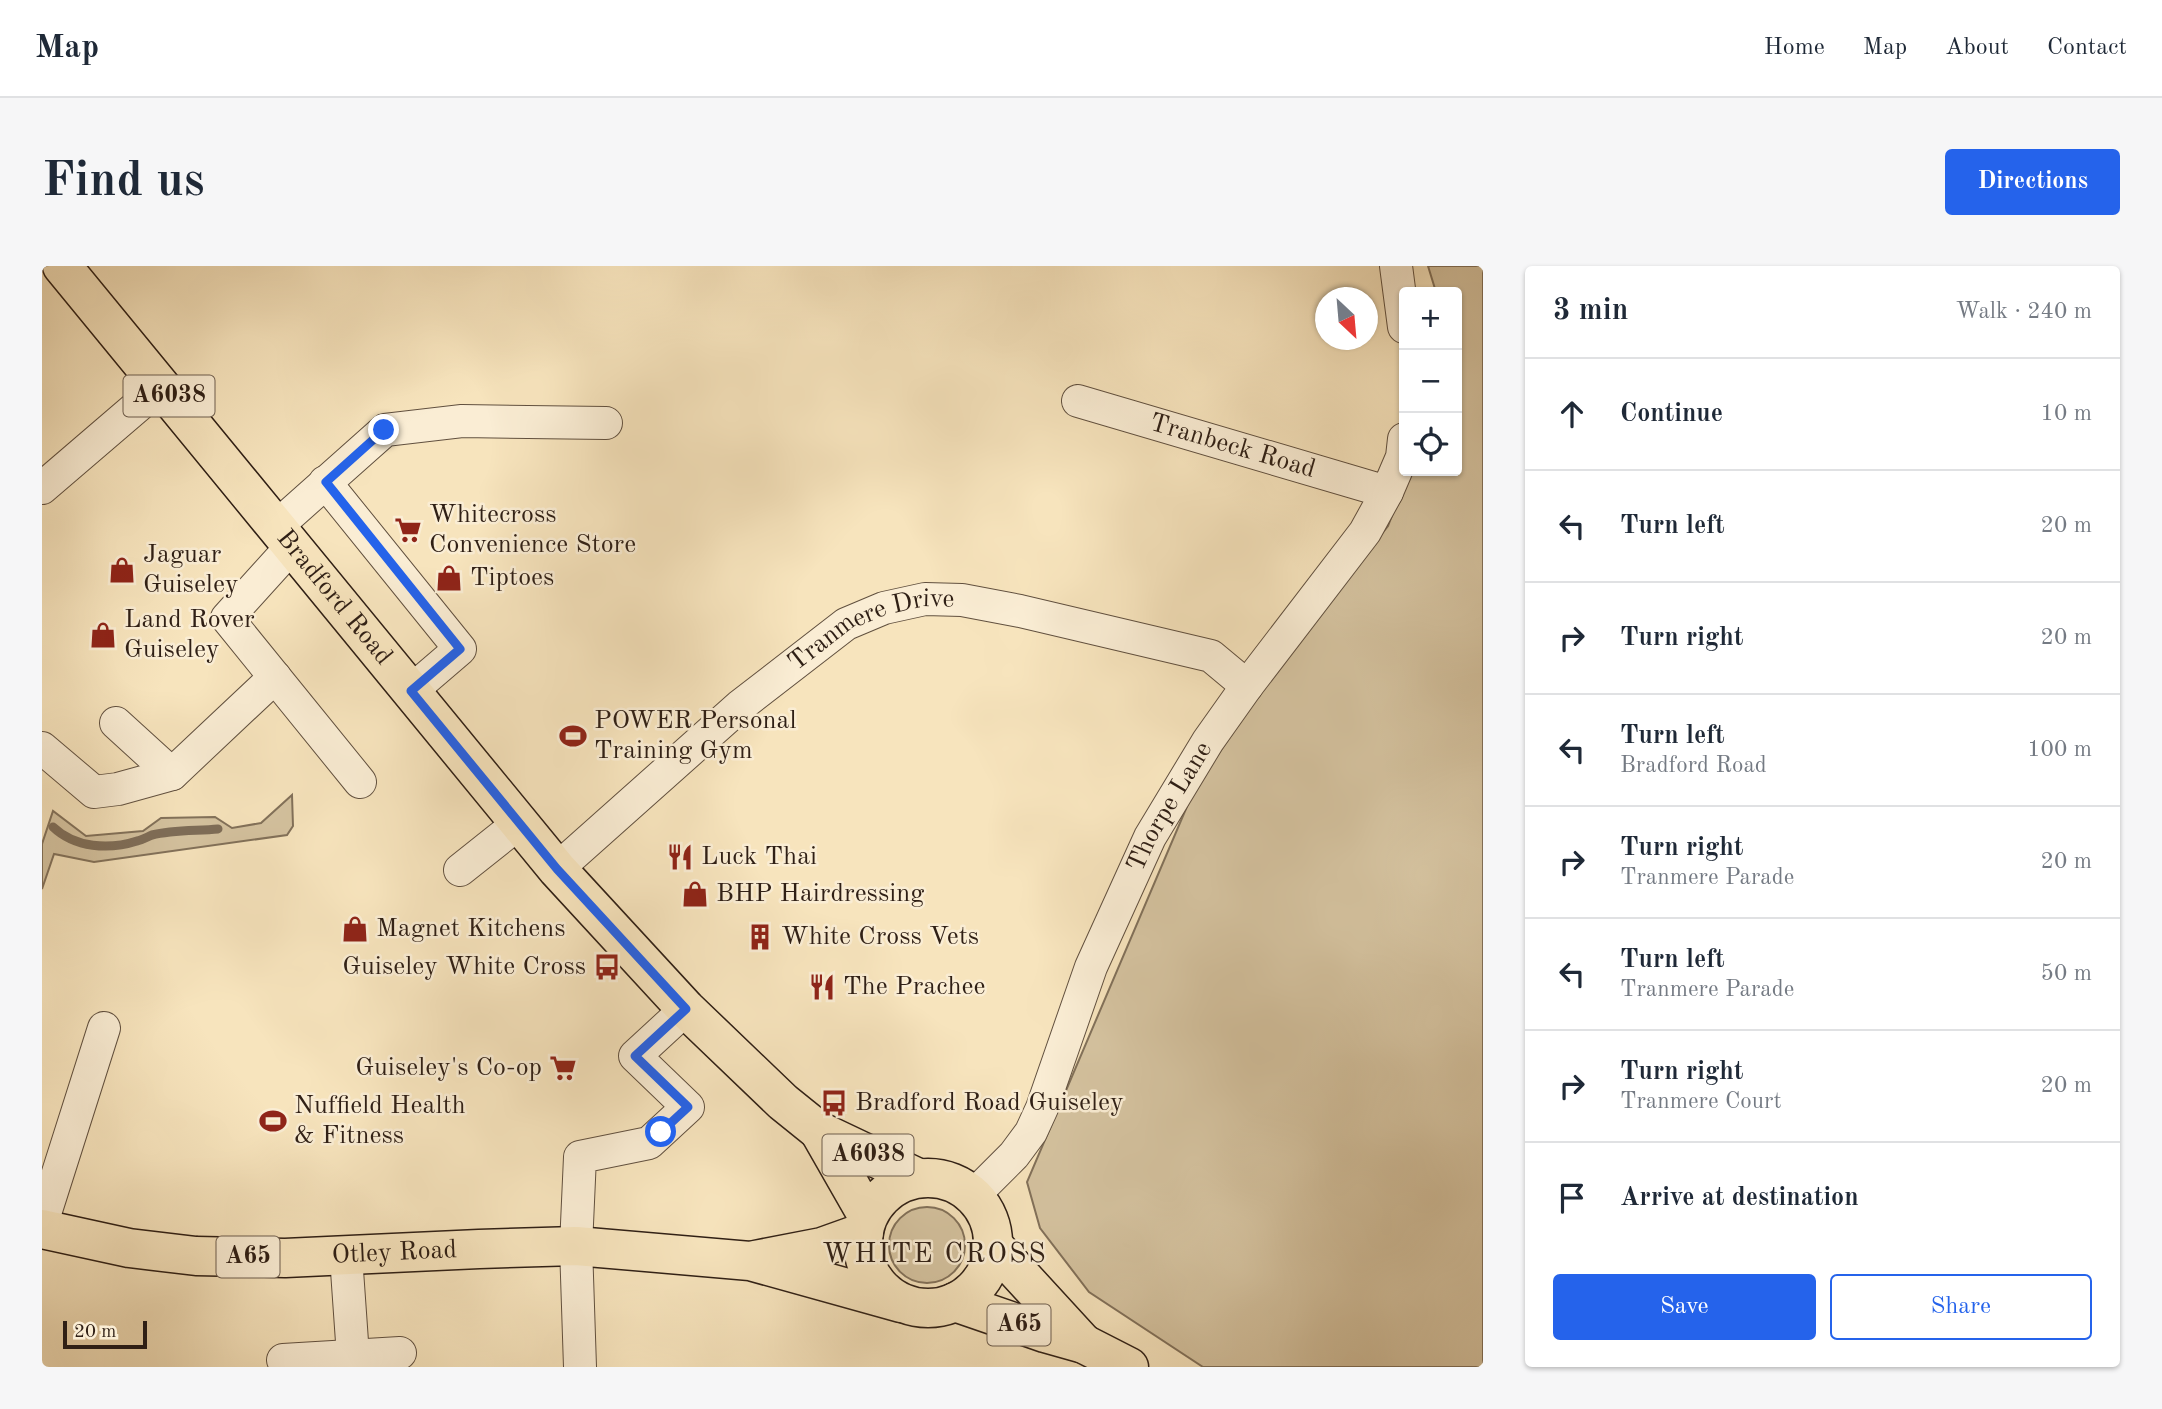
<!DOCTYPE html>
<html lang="en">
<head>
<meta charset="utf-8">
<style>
	body { margin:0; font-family:"Old Standard TT",serif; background:#f6f6f7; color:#1f2937 }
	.controls { position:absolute; right:21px; top:21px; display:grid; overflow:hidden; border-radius:7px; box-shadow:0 2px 5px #0004 }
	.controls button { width:63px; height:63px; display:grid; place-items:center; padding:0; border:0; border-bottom:2px solid #e0e1e3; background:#fff; color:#1f2937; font:35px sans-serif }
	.compass { position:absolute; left:1273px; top:21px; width:63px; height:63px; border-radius:50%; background:#fff; box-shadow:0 2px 5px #0004; rotate:154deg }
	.scale { position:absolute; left:21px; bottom:18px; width:84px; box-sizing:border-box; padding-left:7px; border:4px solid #2f1f15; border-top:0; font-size:19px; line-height:24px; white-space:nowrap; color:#2f1f15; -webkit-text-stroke:5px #faedd4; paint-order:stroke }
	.stop { position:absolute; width:21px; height:21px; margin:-16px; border:5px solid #2563eb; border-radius:50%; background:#fff }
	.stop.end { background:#2563eb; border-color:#fff; box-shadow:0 2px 7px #0008 }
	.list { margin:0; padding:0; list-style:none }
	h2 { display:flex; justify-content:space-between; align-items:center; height:91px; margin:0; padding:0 28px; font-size:30px }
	h2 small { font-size:23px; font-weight:400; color:#747a83 }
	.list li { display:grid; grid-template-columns:46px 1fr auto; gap:21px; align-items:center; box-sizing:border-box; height:112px; padding:0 28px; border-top:2px solid #e0e1e3 }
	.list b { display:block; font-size:26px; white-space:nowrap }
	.list p { margin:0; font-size:23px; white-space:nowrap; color:#747a83 }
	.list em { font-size:23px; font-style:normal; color:#747a83 }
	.actions { display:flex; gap:14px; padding:21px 28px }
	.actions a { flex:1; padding:16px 0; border:2px solid #2563eb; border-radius:7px; text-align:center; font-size:24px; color:#2563eb }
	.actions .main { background:#2563eb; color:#fff }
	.icon { flex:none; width:38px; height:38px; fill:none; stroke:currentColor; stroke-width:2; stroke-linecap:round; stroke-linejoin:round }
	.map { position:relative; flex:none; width:1441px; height:1101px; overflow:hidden; border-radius:7px }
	header { display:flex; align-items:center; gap:42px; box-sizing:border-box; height:98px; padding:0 35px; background:#fff; border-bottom:2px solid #e0e1e3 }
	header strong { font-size:33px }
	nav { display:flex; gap:38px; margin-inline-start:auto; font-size:24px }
	.intro { display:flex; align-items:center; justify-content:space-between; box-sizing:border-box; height:168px; padding:0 42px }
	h1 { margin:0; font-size:49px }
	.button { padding:18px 32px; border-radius:7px; background:#2563eb; color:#fff; font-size:24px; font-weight:700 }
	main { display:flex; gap:42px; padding:0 42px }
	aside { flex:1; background:#fff; border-radius:7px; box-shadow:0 2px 5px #0004 }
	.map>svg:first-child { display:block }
</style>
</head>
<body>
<header>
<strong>Map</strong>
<nav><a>Home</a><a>Map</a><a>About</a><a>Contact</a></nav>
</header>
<div class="intro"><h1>Find us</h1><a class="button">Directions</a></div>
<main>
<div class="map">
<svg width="1441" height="1101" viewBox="0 0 1441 1101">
	<rect width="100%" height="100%" fill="#f7e4bd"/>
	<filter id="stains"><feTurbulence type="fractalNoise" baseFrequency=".00286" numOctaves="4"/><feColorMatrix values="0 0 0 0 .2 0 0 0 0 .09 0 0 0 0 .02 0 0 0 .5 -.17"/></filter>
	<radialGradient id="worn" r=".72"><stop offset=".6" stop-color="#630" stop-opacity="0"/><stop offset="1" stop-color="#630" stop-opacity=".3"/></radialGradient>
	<g fill="#d5c3a0" stroke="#82715a" stroke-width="2">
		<polygon points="1386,0 1441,0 1441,1101 1161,1101 1047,1026 998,962 985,916 1152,524 1248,382 1346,260 1367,205 1415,205 1415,26 1394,26"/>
		<polygon points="250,529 251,560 245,569 52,596 12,588 0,623 0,578 11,545 44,570 101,565 119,552 173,551 190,562 219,557"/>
		<circle cx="885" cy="979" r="38"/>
	</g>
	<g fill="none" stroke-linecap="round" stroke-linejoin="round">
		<path stroke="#7e6d58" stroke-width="9" d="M11,561C33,582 67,584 95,575C100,574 105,571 110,569C131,564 155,565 176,563"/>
		<g stroke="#61503f" stroke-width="34">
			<g id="minor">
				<polyline points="1354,0 1362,61"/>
				<path id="s1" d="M1036,135L1345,226"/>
				<polyline points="283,216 418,383 369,425"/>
				<polyline points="0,222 119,120"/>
				<polyline points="235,260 343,164 420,155 564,157"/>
				<polyline points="251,279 185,352 318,516"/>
				<polyline points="74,457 130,508 233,411"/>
				<polyline points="0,482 52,526 76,523 130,508"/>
				<path id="s2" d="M515,603L698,440L804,358L842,342L883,333L920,334L978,345L1169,390L1205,420"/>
				<polyline points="418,604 477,557"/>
				<path id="s3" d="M931,930L972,889L989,866L1000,842L1049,701L1108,571L1166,475L1205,420L1323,266L1345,226L1360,191L1362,173"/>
				<polyline points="0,957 62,762"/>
				<polyline points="304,990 311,1090"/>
				<polyline points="241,1094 358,1087"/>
				<polyline points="538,1101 534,980 538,891 607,877 646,841 593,790 644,743"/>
			</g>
		</g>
		<g stroke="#2f1f15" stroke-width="41">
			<g id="major">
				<path id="s4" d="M20,0L515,603L644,743L741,836L777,865L876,912"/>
				<polyline points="777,865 825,949"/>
				<circle cx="886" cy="977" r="65"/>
				<path id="s5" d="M0,963L87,982L154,990L243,992L437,983L534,980L708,995L859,1037"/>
				<polyline points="951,979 1042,1078"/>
				<polyline points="713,994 780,981 822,966"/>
				<polyline points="913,1036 1003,1067 1042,1078 1087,1101"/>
			</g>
		</g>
		<use href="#minor" stroke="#faedd4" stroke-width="32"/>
		<use href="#major" stroke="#f7e4bd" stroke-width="38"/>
	</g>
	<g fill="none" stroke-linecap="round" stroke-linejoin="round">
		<polyline stroke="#2563eb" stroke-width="9" points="342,164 284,216 418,383 369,425 515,603 644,743 593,790 646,841 619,866"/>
	</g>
	<defs>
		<g id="supermarket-bare" transform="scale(2.1)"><path d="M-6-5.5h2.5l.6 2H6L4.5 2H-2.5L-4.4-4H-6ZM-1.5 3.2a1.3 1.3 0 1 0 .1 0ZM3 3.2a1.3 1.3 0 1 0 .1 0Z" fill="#8f2418" stroke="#faedd4" stroke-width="2.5" paint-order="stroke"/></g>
		<g id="shop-bare" transform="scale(2.1)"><path d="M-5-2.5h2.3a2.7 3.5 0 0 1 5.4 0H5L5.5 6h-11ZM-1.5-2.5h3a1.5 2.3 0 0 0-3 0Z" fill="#8f2418" stroke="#faedd4" stroke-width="2.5" paint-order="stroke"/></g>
		<g id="stadium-bare" transform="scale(2.1)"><path d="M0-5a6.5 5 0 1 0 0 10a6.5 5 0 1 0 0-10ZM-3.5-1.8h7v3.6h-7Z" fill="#8f2418" stroke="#faedd4" stroke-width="2.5" paint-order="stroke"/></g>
		<g id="restaurant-bare" transform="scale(2.1)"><path d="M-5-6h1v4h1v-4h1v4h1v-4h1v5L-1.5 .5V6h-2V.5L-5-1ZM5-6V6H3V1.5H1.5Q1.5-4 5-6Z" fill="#8f2418" stroke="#faedd4" stroke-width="2.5" paint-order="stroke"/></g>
		<g id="building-bare" transform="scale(2.1)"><path d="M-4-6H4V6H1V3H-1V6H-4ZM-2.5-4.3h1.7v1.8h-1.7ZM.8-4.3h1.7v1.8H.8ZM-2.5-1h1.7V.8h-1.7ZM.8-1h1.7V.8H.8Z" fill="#8f2418" stroke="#faedd4" stroke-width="2.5" paint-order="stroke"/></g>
		<g id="bus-bare" transform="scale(2.1)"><path d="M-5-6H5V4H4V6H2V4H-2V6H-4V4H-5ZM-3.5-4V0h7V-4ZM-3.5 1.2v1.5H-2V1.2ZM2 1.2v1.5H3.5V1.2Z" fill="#8f2418" stroke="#faedd4" stroke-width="2.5" paint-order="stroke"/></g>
	</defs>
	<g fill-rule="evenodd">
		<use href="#supermarket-bare" x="366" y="264"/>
		<use href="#shop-bare" x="80" y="304"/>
		<use href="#shop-bare" x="407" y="312"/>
		<use href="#shop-bare" x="61" y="369"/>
		<use href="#stadium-bare" x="531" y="470"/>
		<use href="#restaurant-bare" x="638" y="591"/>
		<use href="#shop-bare" x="653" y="628"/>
		<use href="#shop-bare" x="313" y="663"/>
		<use href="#building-bare" x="718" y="671"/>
		<use href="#bus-bare" x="565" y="701"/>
		<use href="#restaurant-bare" x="780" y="721"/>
		<use href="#supermarket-bare" x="521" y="802"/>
		<use href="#bus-bare" x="792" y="837"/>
		<use href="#stadium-bare" x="231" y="855"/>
	</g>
	<g text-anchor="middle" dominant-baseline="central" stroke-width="5" stroke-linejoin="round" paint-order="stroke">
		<g fill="#faedd4" stroke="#6c5d4e" stroke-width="2">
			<rect x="81.5" y="109.5" width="91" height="41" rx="5"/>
			<rect x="780.5" y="868.5" width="91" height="41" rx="5"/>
			<rect x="174.5" y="970.5" width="63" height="41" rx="5"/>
			<rect x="945.5" y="1038.5" width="63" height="41" rx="5"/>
		</g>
		<g font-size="24" font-weight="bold" fill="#2f1f15">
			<text x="127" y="130">A6038</text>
			<text x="826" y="889">A6038</text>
			<text x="206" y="991">A65</text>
			<text x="977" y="1059">A65</text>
		</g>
		<g font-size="26" fill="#2f1f15" stroke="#faedd4">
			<text stroke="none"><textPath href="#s1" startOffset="161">Tranbeck Road</textPath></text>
			<text stroke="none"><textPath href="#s4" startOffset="429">Bradford Road</textPath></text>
			<text stroke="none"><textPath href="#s2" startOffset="401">Tranmere Drive</textPath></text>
			<text stroke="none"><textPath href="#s3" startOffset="441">Thorpe Lane</textPath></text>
			<text stroke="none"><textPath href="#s5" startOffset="355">Otley Road</textPath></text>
		</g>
		<g font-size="26" fill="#2f1f15" stroke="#faedd4" text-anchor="start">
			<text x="387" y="249">Whitecross<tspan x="387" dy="30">Convenience Store</tspan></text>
			<text x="101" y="289">Jaguar<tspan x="101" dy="30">Guiseley</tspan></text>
			<text x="428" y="312">Tiptoes</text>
			<text x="82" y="354">Land Rover<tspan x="82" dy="30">Guiseley</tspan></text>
			<text x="552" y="455">POWER Personal<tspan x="552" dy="30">Training Gym</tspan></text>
			<text x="659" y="591">Luck Thai</text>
			<text x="674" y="628">BHP Hairdressing</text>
			<text x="334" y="663">Magnet Kitchens</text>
			<text x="739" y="671">White Cross Vets</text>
			<text x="544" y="701" text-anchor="end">Guiseley White Cross</text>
			<text x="801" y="721">The Prachee</text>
			<text x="500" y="802" text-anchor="end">Guiseley's Co-op</text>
			<text x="813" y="837">Bradford Road Guiseley</text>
			<text x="252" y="840">Nuffield Health<tspan x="252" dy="30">&amp; Fitness</tspan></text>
		</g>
		<g font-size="28" letter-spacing="2" fill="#2f1f15" stroke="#faedd4">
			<text x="893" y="989">WHITE CROSS</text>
		</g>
	</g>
	<rect width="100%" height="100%" filter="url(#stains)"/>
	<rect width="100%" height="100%" fill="url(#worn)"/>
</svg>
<div class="controls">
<button>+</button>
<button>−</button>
<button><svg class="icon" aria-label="locate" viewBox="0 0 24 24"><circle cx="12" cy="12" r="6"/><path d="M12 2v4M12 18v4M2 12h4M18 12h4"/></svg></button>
</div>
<svg class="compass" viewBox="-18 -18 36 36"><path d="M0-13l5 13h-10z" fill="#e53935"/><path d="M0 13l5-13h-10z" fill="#747a83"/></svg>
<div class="scale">20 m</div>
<div class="stop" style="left:619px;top:866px"></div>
<div class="stop end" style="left:342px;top:164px"></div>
</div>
<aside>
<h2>3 min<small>Walk · 240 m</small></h2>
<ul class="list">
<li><svg class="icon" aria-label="ahead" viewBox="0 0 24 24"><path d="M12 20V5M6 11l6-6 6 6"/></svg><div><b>Continue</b></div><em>10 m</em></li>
<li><svg class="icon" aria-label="left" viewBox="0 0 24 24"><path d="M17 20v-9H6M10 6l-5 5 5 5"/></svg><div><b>Turn left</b></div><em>20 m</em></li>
<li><svg class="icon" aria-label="right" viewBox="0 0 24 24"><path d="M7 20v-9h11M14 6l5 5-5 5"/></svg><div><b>Turn right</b></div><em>20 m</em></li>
<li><svg class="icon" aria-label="left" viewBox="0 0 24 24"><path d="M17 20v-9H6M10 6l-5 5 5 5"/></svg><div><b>Turn left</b><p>Bradford Road</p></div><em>100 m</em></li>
<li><svg class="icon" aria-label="right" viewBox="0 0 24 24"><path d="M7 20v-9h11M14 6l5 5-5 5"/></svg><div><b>Turn right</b><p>Tranmere Parade</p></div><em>20 m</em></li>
<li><svg class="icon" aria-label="left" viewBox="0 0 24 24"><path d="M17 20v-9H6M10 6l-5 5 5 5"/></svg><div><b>Turn left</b><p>Tranmere Parade</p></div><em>50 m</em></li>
<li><svg class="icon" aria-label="right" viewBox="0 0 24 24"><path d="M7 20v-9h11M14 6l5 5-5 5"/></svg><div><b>Turn right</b><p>Tranmere Court</p></div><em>20 m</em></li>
<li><svg class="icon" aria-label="arrive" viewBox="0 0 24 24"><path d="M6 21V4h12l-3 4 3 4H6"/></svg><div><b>Arrive at destination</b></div></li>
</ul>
<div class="actions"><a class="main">Save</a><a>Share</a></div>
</aside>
</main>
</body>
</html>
